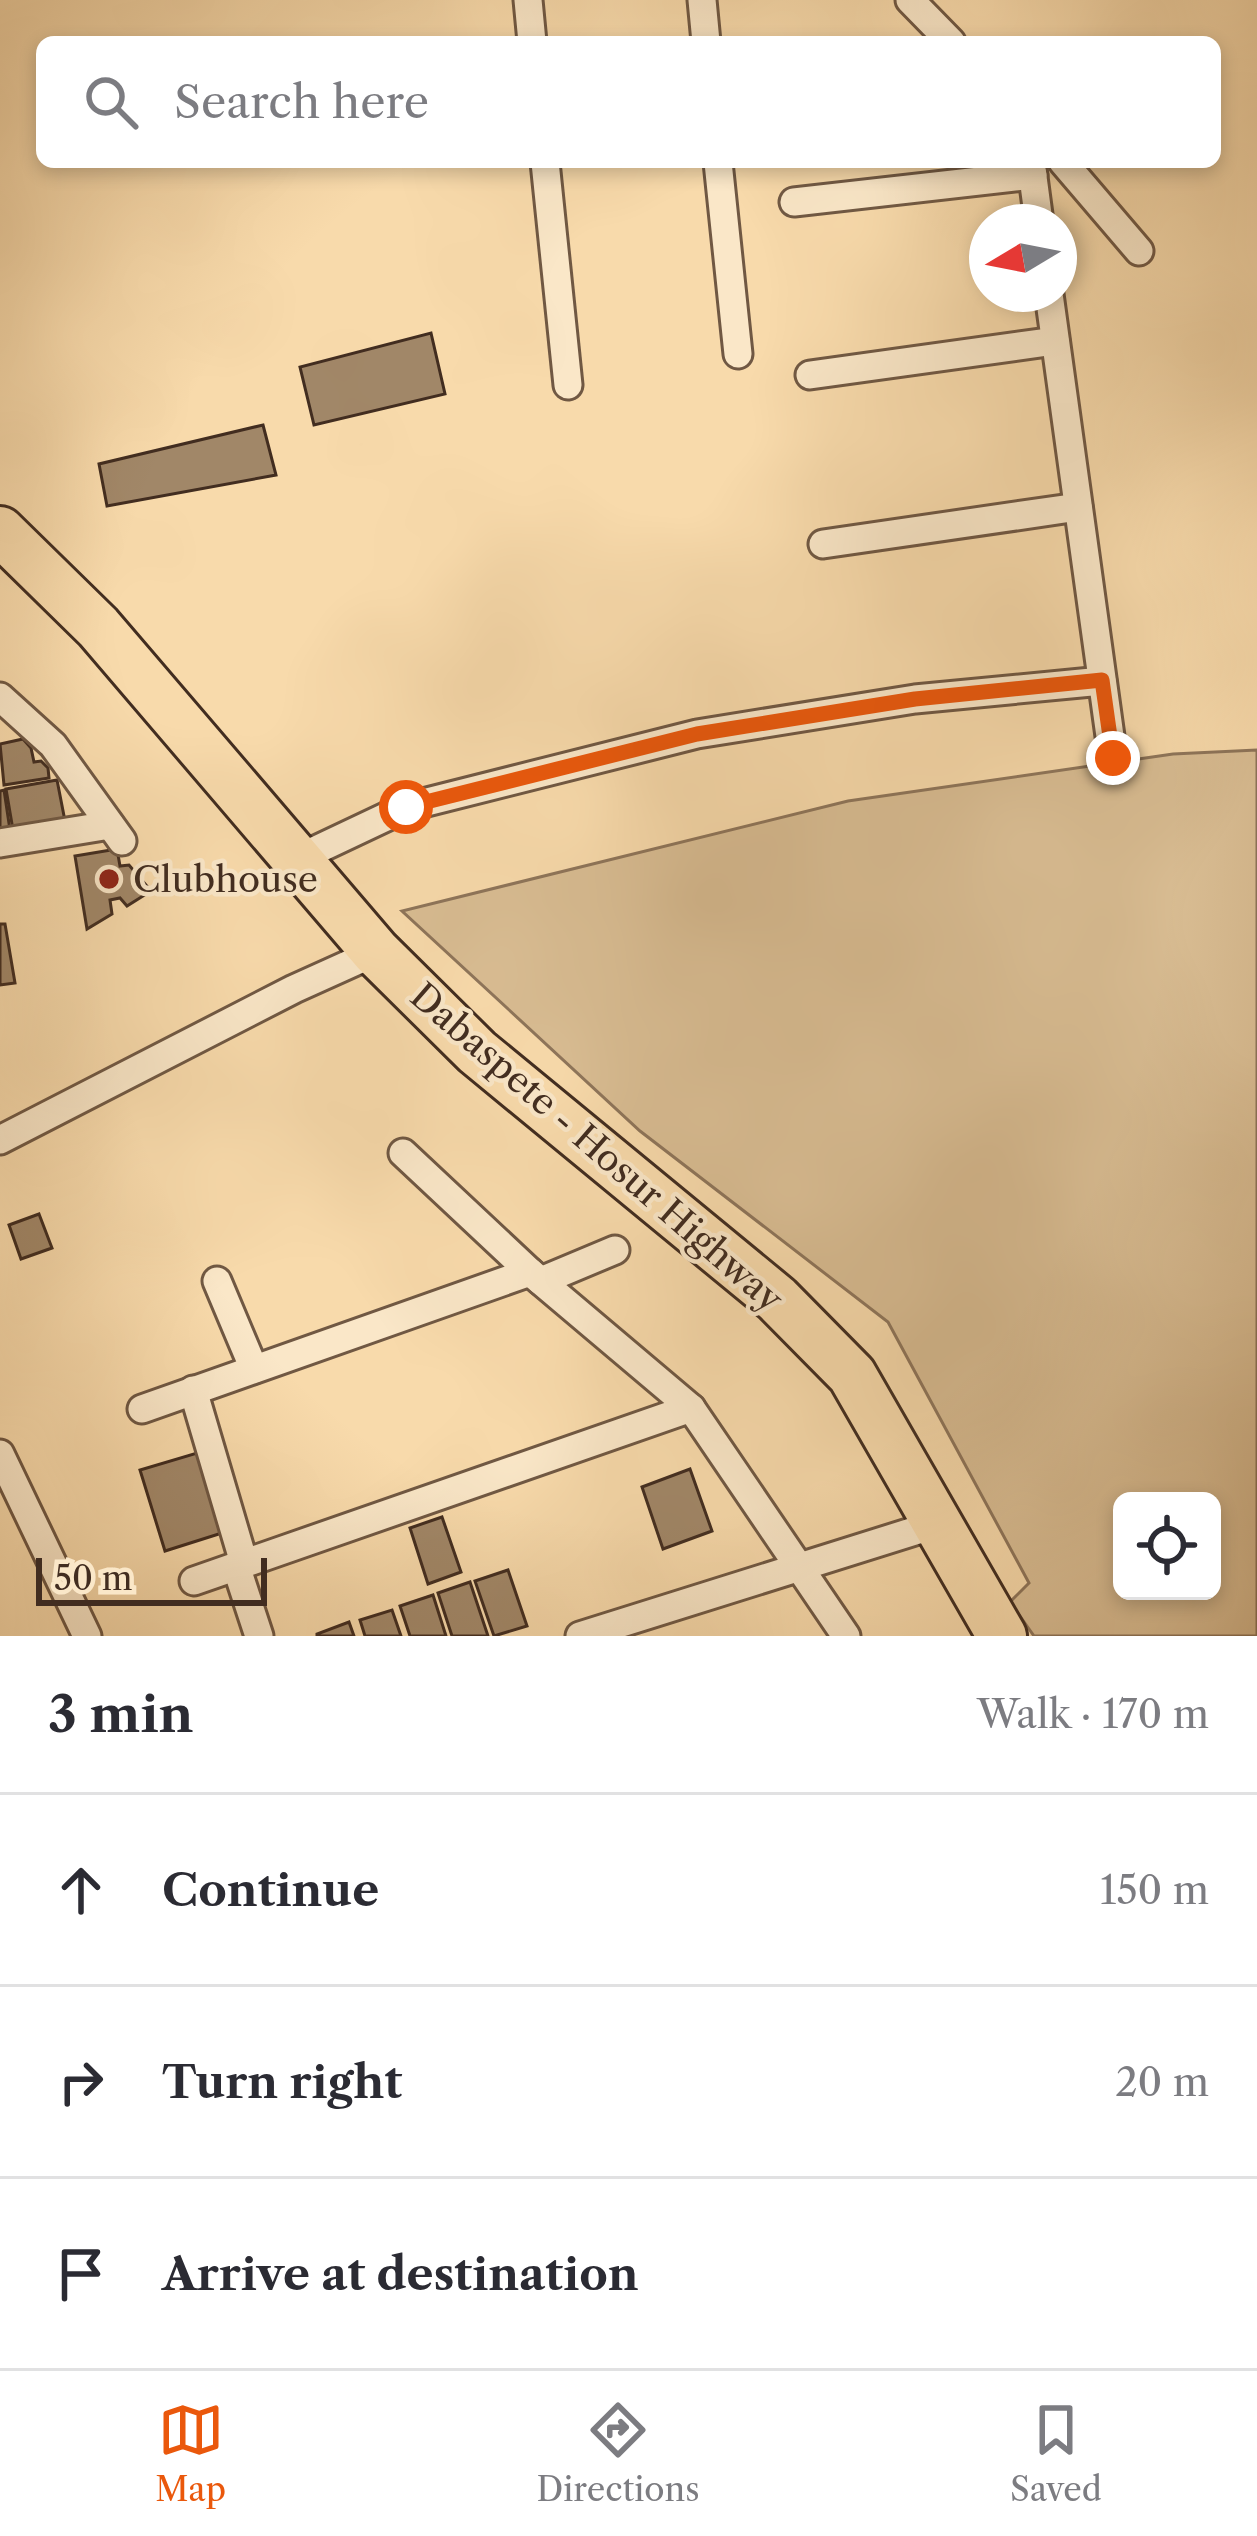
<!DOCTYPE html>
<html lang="en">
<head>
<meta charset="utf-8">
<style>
	body { margin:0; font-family:"Libre Caslon Text",serif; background:#f7f7f7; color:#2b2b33 }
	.controls { position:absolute; right:36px; bottom:36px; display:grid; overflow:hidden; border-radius:18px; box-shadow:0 6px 18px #0003 }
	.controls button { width:108px; height:108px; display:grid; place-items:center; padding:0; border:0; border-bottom:3px solid #e1e1e2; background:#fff; color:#2b2b33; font:60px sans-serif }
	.compass { position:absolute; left:969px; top:204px; width:108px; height:108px; border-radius:50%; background:#fff; box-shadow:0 6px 18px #0003; rotate:260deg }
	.scale { position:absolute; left:36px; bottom:30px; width:231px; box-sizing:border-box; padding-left:12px; border:6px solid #422d20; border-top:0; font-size:33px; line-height:42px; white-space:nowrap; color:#422d20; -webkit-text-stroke:9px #fae7c8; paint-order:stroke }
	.stop { position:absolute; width:36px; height:36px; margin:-27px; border:9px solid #ea580c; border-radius:50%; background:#fff }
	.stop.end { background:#ea580c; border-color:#fff; box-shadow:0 3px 12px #0008 }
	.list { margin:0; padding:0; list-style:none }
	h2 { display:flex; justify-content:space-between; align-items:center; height:156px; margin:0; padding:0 48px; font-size:51px }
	h2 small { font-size:39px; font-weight:400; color:#7c7c81 }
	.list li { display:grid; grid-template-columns:78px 1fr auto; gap:36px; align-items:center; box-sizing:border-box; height:192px; padding:0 48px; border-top:3px solid #e1e1e2 }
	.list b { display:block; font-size:45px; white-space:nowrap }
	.list em { font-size:39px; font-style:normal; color:#7c7c81 }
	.icon { flex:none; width:66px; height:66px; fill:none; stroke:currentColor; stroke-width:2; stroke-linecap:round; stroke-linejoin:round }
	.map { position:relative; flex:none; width:1257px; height:1636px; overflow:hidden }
	.search { position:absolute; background:#fff; box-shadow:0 6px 18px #0003; left:36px; right:36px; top:36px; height:132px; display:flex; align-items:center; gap:30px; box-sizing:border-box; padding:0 42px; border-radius:18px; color:#7c7c81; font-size:45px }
	.sheet { height:732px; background:#fff }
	nav { display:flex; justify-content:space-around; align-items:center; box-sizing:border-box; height:168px; border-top:3px solid #e1e1e2; background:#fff; font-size:33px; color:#7c7c81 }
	nav a { display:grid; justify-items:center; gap:6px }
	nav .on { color:#ea580c }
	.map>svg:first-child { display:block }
</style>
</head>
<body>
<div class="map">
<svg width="1257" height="1636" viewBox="0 0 1257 1636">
	<rect width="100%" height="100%" fill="#f8daab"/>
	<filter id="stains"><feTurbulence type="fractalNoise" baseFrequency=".00167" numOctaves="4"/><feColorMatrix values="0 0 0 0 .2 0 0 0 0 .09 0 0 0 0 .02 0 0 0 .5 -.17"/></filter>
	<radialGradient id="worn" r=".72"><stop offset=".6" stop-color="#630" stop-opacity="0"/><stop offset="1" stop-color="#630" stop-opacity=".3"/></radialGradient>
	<path fill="#d9bd93" stroke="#8e755a" stroke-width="3" fill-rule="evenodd" d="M1257,750V1636H1034L1010,1602L1029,1583L888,1322L640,1131L402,911L848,801L1173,754ZM1122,1501H1212V1591H1122Z"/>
	<g fill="#a18768" stroke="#422d20" stroke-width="3">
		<polygon points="431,333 445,394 314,425 300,367"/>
		<polygon points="263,425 276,475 107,506 99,464"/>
		<polygon points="23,739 31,748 34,762 41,761 48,768 49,778 4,785 0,744"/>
		<polygon points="57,780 65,821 13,830 6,789"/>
		<polygon points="4,790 10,830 0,832 0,791"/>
		<polygon points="117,849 120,866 129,865 151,891 127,906 120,898 110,900 112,914 87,929 75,856"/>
		<polygon points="0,924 5,924 15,983 0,985"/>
		<polygon points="39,1214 52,1248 21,1259 9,1225"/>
		<polygon points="197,1453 222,1533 165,1551 140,1470"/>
		<polygon points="690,1469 712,1531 663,1549 642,1487"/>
		<polygon points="442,1517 461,1572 428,1584 410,1528"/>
		<polygon points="508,1570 527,1626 494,1636 475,1581"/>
		<polygon points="470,1582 488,1636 452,1636 438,1593"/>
		<polygon points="433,1595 446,1636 410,1636 400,1606"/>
		<polygon points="392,1610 401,1636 365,1636 360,1620"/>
		<polygon points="349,1622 354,1636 317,1636 317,1634"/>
	</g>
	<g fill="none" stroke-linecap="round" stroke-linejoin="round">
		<g stroke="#705843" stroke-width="33">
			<g id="minor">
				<polyline points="528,0 532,42"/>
				<polyline points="702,0 706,42"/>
				<polyline points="910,0 951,42"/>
				<polyline points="545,162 568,385"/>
				<polyline points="718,162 738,354"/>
				<polyline points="1031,162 1039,222"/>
				<polyline points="1063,162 1139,251"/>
				<polyline points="794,202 1033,175"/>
				<polyline points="1049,294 1113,758"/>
				<polyline points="810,375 1055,341"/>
				<polyline points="823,544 1078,507"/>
				<polyline points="0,697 53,745 122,841"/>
				<polyline points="0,843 110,825"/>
				<polyline points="295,860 407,807 697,734 915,699 1102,681"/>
				<polyline points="0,1140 294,989 376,952"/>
				<polyline points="403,1153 530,1272 691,1408 846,1636"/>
				<polyline points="217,1281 254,1369"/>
				<polyline points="541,1281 615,1250"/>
				<polyline points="193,1390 244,1563"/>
				<polyline points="142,1409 530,1272"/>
				<polyline points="0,1454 87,1636"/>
				<polyline points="236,1566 259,1636"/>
				<polyline points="194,1581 691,1408"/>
				<polyline points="580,1636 940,1523"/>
			</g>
		</g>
		<g stroke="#422d20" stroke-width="54">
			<polyline id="trunk" points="0,531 98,627 376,952 477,1052 777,1299 852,1375 1002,1636"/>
		</g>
		<use href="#minor" stroke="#fae7c8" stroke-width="27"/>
		<use href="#trunk" stroke="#f8daab" stroke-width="48"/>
	</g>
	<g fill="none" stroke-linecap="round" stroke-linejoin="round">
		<polyline stroke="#ea580c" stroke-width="15" points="406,807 697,734 915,699 1102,680 1113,758"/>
	</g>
	<circle fill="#8f2418" stroke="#fae7c8" stroke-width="4.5" cx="109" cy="879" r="12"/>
	<g text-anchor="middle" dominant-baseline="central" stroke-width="9" stroke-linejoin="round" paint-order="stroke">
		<g font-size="36" fill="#422d20" stroke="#fae7c8" text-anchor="start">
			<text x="133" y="879">Clubhouse</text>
		</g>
		<g font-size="36" fill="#422d20" stroke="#fae7c8">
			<text transform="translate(597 1147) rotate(41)">Dabaspete - Hosur Highway</text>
		</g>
	</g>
	<rect width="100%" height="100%" filter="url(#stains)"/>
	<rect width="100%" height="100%" fill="url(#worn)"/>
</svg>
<div class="controls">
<button><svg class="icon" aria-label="locate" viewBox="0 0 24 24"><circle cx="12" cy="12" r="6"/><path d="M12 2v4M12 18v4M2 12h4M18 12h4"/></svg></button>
</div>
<svg class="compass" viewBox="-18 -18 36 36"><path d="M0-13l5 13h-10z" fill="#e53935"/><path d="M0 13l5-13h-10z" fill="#7c7c81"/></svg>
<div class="scale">50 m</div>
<div class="stop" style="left:406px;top:807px"></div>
<div class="stop end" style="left:1113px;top:758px"></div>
<div class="search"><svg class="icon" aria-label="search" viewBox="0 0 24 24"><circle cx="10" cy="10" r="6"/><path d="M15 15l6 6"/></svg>Search here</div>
</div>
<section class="sheet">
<h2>3 min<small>Walk · 170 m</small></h2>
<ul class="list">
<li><svg class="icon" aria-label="ahead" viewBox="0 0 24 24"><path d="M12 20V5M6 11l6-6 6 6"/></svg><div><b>Continue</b></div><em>150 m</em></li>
<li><svg class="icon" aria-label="right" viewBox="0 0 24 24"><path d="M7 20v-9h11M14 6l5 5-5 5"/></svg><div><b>Turn right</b></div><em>20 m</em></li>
<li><svg class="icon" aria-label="arrive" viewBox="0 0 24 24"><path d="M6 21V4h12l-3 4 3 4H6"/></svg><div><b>Arrive at destination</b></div></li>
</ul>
</section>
<nav>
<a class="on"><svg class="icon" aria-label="map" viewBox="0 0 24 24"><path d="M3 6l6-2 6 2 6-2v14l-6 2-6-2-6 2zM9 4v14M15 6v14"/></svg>Map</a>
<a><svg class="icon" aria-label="directions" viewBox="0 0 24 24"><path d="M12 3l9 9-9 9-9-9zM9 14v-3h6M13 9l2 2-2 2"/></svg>Directions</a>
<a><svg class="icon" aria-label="saved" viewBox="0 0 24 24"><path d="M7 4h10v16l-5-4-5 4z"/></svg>Saved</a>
</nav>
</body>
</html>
